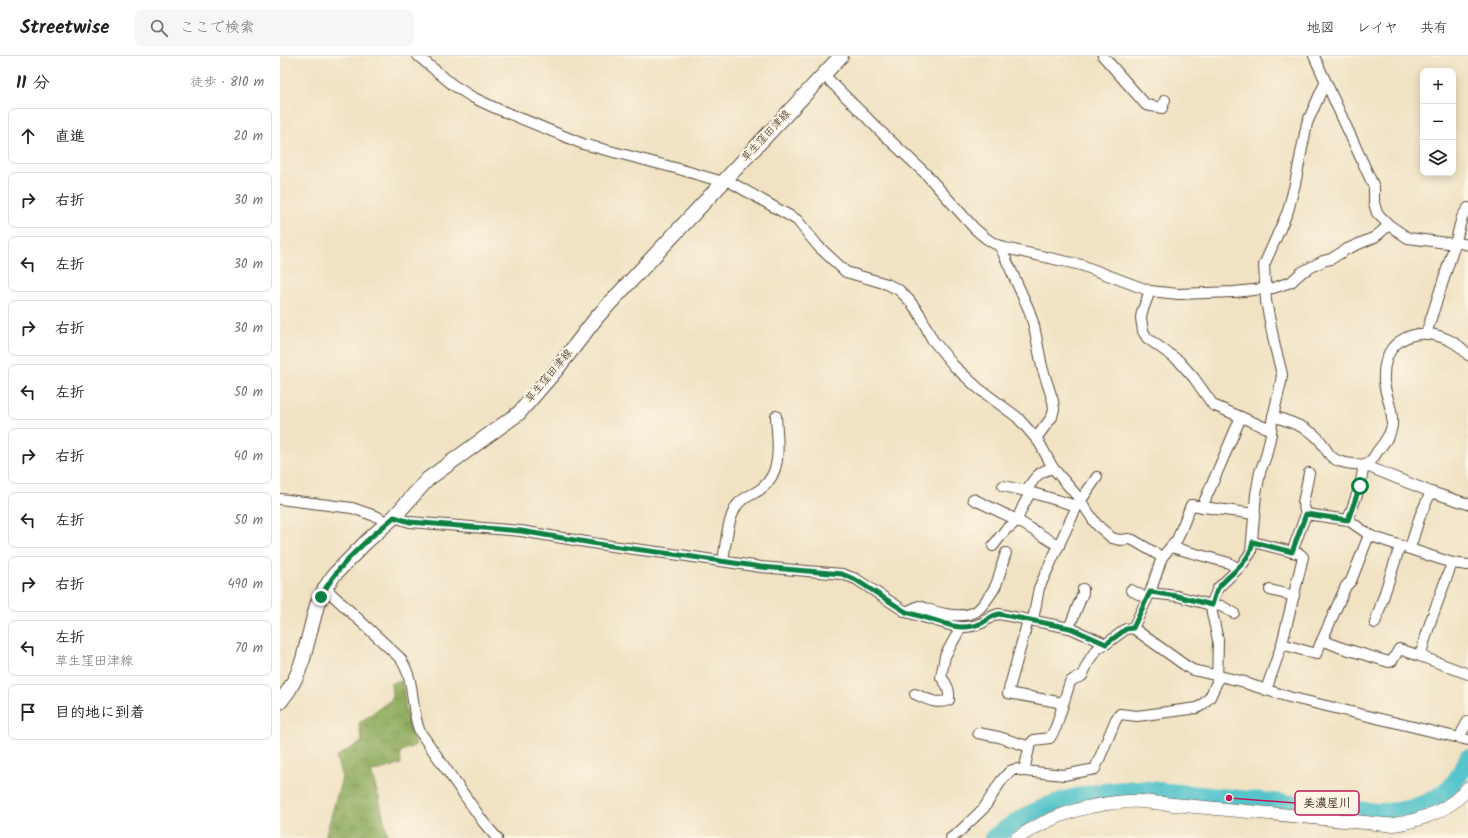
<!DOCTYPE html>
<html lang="ja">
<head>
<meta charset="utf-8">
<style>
	body { margin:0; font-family:Kalam,"Klee One",sans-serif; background:#f6f6f6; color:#222 }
	.controls { position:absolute; right:12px; top:12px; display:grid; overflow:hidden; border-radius:8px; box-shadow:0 2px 10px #0003 }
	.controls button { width:36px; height:36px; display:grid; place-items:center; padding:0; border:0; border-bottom:1px solid #e0e0e0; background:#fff; color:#222; font:20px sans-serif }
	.stop { position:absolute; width:12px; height:12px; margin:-9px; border:3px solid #0b8043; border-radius:50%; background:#fff }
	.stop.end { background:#0b8043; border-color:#fff; box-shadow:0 1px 4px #0008 }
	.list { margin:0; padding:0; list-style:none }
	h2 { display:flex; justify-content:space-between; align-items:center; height:52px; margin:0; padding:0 16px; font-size:17px }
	h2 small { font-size:13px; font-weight:400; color:#767676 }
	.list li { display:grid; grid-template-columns:26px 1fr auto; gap:12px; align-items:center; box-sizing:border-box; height:56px; margin:0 8px 8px; padding:0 8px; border:1px solid #e0e0e0; border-radius:8px }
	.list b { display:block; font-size:15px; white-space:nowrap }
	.list p { margin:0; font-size:13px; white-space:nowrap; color:#767676 }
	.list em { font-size:13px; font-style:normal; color:#767676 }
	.icon { flex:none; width:22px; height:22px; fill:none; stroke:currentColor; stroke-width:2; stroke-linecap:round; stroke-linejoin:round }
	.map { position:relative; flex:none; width:1188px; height:782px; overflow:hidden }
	header { display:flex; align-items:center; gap:24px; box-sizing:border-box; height:56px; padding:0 20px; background:#fff; border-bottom:1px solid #e0e0e0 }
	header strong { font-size:19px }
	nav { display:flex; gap:22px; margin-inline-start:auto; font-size:14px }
	.search { width:280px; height:36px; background:#f6f6f6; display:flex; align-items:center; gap:10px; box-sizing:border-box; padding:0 14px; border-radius:8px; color:#767676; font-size:15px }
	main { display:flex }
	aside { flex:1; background:#fff }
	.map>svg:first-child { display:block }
</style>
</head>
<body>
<header>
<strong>Streetwise</strong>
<div class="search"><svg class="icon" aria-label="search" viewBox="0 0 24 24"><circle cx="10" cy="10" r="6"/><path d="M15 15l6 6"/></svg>ここで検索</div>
<nav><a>地図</a><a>レイヤ</a><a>共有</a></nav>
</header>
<main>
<aside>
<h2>11 分<small>徒歩 · 810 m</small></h2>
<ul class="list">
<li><svg class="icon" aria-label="ahead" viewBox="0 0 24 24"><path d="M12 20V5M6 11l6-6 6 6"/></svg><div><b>直進</b></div><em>20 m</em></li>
<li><svg class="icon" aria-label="right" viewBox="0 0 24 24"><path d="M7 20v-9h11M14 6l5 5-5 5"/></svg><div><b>右折</b></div><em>30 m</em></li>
<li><svg class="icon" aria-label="left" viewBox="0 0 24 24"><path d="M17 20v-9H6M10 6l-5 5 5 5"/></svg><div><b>左折</b></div><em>30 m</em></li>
<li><svg class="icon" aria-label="right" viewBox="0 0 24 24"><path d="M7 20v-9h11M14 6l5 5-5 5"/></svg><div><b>右折</b></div><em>30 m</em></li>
<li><svg class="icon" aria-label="left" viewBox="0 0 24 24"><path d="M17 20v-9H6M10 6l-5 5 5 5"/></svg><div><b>左折</b></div><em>50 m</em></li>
<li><svg class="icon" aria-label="right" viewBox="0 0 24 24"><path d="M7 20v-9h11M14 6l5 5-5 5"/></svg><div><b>右折</b></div><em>40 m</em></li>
<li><svg class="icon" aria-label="left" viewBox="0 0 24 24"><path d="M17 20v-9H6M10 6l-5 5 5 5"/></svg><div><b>左折</b></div><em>50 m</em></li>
<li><svg class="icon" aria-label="right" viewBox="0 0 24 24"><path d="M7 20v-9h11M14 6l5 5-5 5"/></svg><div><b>右折</b></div><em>490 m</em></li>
<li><svg class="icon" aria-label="left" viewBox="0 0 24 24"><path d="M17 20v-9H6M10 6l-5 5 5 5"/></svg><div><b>左折</b><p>草生窪田津線</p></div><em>70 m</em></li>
<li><svg class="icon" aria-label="arrive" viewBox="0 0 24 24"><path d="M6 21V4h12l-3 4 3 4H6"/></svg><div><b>目的地に到着</b></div></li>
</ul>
</aside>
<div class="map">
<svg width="1188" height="782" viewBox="0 0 1188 782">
	<defs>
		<pattern id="forest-crowns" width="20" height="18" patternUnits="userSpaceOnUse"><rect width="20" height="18" fill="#91ad60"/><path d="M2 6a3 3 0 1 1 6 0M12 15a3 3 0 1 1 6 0" fill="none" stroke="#788d4f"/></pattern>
	</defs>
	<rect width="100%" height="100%" fill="#fcf5e5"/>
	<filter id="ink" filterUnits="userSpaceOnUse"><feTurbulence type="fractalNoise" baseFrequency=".025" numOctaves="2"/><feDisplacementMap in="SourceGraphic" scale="8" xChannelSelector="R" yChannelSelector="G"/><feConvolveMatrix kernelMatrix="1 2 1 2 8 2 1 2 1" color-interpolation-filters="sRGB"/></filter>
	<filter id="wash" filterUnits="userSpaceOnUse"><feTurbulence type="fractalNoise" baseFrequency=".012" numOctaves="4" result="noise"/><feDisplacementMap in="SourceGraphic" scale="16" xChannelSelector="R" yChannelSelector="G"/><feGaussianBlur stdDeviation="0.9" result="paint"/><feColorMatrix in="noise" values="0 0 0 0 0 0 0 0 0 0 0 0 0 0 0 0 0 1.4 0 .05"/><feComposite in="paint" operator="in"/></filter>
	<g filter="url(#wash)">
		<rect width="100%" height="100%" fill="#f0e2c3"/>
		<polygon fill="url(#forest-crowns)" stroke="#666c3f" points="122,625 128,669 136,689 120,696 121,708 91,716 99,742 108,782 45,782 62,722 56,701 82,686 79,667 112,643 111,627"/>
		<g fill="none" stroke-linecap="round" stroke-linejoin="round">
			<path stroke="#56c4cb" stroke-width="18" d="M713,782C759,746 800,736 858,733L1097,756C1124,756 1152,749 1172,729C1179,721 1184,711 1188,702"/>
		</g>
	</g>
	<g filter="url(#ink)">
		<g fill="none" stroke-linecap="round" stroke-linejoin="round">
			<g stroke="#564637" stroke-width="12">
				<g id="minor">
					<polyline points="138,0 173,29 192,41 213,51 303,88 399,113 443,126"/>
					<polyline points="823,0 866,49 882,52 885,44"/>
					<polyline points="1034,0 1094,131 1094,147 1097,157 1109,169 1128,182 1175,188"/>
					<path d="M543,18L601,76L645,117L694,172C704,181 712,188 725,192L801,209L870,235L898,238L954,236L993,232L1011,226L1022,216L1043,205L1051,203L1067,193L1095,181L1109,169"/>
					<polyline points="445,123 517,164 538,190 566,216 607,228 619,234 629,244 639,257 652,283 674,310 698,332 737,361 746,371 759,386 773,412 798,441 816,468 832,482 840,484 849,483 853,484 882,501"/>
					<polyline points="1176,186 1188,189"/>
					<polyline points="720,190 749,254 754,270 762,311 773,345 774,353 772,361 756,382"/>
					<polyline points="870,235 862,256 861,262 863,275 867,282 899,305 914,322 933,349 991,374"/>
					<polyline points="1146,278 1175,188 1182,161 1188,152"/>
					<path d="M993,360C1007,365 1020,368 1032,377C1051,390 1041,405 1073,408C1077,408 1082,409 1085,408C1091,407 1094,401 1097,396C1103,388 1111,379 1112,369C1114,354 1105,340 1104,325C1103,310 1107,293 1120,285C1129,279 1138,277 1149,278C1163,280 1179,287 1188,299"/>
					<polyline points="723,430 746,435 797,450"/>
					<path d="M746,435C754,423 758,415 773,412"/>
					<polyline points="0,443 72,452 98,461 106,467"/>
					<polyline points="693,443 737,464 779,490"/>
					<polyline points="922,451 961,361"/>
					<polyline points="1026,458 1023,447 1029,417"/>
					<path d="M114,461L130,466L241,475L324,489L400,499L481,511L562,518L576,523L626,556L673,570C683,572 693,571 702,567C709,563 712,559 719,558L790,572L826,588L846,573L853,572L906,610L913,614L965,626L968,628L1009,641L1188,684"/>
					<polyline points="1068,464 1080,430 1084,409 1151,436 1188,448"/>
					<polyline points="973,486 1020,498 1023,501 1002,588 986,634"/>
					<polyline points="713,490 726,473 731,470 737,464 743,450 750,437"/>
					<polyline points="891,491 949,507 957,512"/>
					<polyline points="1130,492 1140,460 1151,436"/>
					<polyline points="1012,496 1026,458 1068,464 1091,480 1172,507 1188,509"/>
					<path d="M443,505C446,487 447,465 457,449C464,440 474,439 482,432C504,414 497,384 496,360"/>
					<path d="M45,532L120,602C137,627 129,650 140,676L204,767L217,782"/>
					<polyline points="851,534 866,542"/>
					<polyline points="990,534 1014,540"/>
					<polyline points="870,537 897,540 931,549 941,550 954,557"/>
					<path d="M626,556L639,550C655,556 678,564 695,556C701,553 713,535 716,529C720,519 722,507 726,497"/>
					<polyline points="748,564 728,637 778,646 782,651"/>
					<polyline points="753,564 759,532 797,450 817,421"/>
					<polyline points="1095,567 1120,490"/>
					<polyline points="789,572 803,537 803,533"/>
					<polyline points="853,572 870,537 882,501 897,484 911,449 937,453 975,458"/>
					<polyline points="1042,584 1059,591 1109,606 1112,605 1119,593 1140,600 1188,618"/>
					<polyline points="1002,588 1036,598 1066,530 1071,525 1089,479"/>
					<polyline points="1140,600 1151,564 1172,507"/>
					<path d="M635,638C647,643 656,649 669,644C670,634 667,628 661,621L665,600L681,571"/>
					<polyline points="698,677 719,681 750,691"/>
					<polyline points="1181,682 1182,676 1188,665"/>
					<path d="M744,715L750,688L754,684L770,682L776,671L790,626L794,623L802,620C807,609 813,592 826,588"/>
					<polyline points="671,782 678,777 704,752 721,725 730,715 736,713 744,715 784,719 815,713 836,663 840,658 857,660 917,652 922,649 930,641 937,626 938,584 932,557 931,549 938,532 962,509 971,496 976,438 980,416 986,400 991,378 992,365 1001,326 1002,318 995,291 986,245 984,209 1008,155 1015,128 1027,67 1045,27"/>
				</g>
			</g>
			<g stroke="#564637" stroke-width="14">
				<path id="tertiary" d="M737,782C773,758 814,746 857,745L1111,769C1140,765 1169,755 1188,732"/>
			</g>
			<g stroke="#564637" stroke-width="16">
				<polyline id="secondary" points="0,646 9,634 17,619 23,603 37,549 45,532 54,519 86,486 114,461 148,423 239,357 277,313 317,261 561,0"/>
			</g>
			<use href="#minor" stroke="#fff" stroke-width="10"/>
			<use href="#tertiary" stroke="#fff" stroke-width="13"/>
			<use href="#secondary" stroke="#fff" stroke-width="14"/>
		</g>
	</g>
	<g fill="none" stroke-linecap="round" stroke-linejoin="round" filter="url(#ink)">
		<path stroke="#0b8043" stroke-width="5" d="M41,541C57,508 88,484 114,461L130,466L241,475L324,489L400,499L481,511L562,518L576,524L626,556L673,570C683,572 693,571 702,567C709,563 712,559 719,558L790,572L826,588L846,573L853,572L870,536L897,540L932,549C934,544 935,536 939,531C951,516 969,508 973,486L1012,496L1026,458L1068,464L1080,430"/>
	</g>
	<g text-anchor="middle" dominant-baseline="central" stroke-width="4" stroke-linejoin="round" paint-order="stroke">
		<g font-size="11" fill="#3b2a1e" stroke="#fcf5e5">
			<text transform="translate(486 80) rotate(-47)">草生窪田津線</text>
			<text transform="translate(269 320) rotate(-50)">草生窪田津線</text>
		</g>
	</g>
	<path fill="none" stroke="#c2185b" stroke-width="1.5" d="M949 742L1015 747"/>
	<circle fill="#c2185b" stroke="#fcf5e5" stroke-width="1.5" cx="949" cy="742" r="4"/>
	<rect fill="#fcf5e5" stroke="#c2185b" stroke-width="1.5" x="1015" y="735" width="64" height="24" rx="4"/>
	<g font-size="12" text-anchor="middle" font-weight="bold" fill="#3b2a1e">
		<text x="1047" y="751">美濃屋川</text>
	</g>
</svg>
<div class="controls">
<button>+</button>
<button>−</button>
<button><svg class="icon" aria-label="layers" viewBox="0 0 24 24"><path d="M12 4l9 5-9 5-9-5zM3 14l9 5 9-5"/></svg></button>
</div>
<div class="stop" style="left:1080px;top:430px"></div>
<div class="stop end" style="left:41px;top:541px"></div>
</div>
</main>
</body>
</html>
